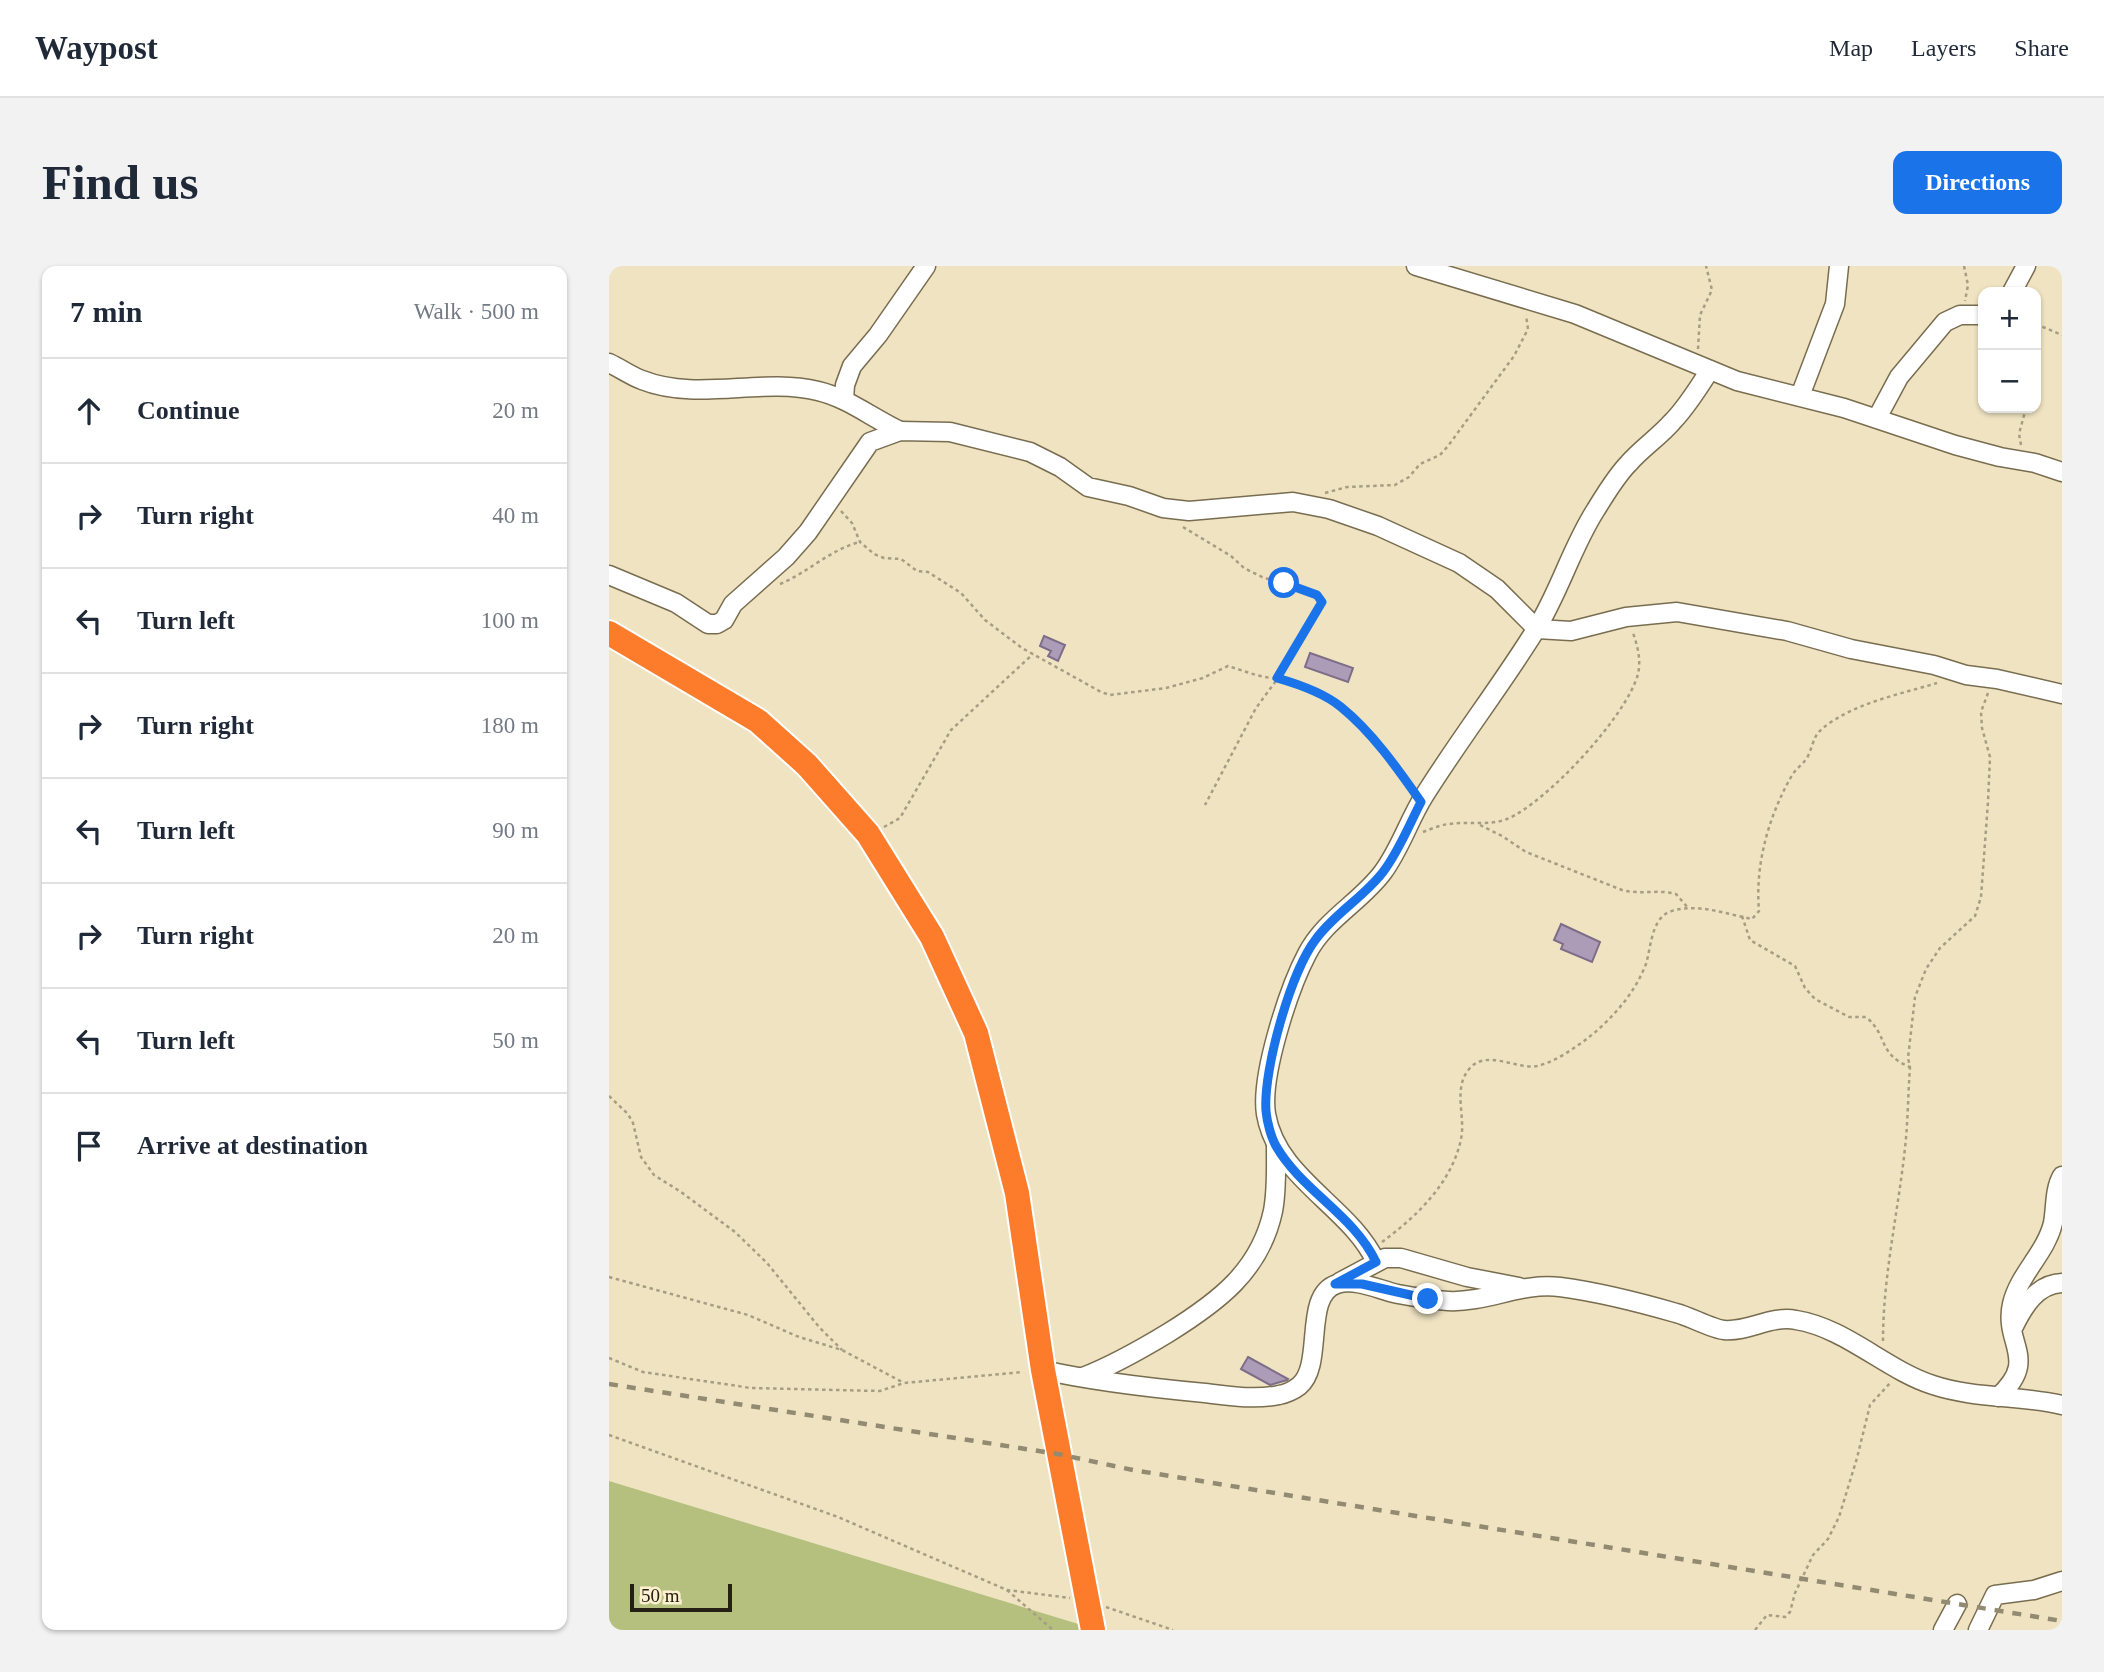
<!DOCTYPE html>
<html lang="en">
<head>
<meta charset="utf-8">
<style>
	body { margin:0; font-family:Georgia,serif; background:#f2f2f3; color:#1f2937 }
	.controls { position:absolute; right:21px; top:21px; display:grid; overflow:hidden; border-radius:14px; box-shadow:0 2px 5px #0004 }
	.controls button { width:63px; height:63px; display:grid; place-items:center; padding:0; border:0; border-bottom:2px solid #e0e1e3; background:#fff; color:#1f2937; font:35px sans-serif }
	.scale { position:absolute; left:21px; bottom:18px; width:102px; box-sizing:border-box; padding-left:7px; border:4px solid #242013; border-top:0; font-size:19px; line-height:24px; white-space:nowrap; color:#242013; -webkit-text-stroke:5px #fdf0cf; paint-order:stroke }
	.stop { position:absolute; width:21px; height:21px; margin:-16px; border:5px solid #1a73e8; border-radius:50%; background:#fff }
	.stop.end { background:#1a73e8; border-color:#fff; box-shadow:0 2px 7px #0008 }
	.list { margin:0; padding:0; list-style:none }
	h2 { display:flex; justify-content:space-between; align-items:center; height:91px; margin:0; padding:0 28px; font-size:30px }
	h2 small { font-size:23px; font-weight:400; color:#747a83 }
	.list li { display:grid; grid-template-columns:46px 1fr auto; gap:21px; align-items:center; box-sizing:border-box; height:105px; padding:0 28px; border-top:2px solid #e0e1e3 }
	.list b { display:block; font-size:26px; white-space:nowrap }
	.list em { font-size:23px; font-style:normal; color:#747a83 }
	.icon { flex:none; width:38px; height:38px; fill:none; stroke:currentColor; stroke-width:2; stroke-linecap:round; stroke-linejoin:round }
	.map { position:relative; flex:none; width:1453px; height:1364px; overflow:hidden; border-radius:14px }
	header { display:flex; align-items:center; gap:42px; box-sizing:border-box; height:98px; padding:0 35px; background:#fff; border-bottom:2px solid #e0e1e3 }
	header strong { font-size:33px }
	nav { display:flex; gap:38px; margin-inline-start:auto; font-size:24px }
	.intro { display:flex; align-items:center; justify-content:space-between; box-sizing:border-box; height:168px; padding:0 42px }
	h1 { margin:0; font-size:49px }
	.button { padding:18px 32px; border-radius:14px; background:#1a73e8; color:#fff; font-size:24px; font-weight:700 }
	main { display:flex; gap:42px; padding:0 42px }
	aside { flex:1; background:#fff; border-radius:14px; box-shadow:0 2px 5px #0004 }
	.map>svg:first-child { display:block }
</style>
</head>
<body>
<header>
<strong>Waypost</strong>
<nav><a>Map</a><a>Layers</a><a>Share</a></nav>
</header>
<div class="intro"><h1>Find us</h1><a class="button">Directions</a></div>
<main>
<aside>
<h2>7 min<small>Walk · 500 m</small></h2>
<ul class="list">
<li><svg class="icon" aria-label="ahead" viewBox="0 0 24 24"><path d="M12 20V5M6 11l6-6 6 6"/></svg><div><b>Continue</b></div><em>20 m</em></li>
<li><svg class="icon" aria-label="right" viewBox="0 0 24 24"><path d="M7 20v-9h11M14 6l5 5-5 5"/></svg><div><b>Turn right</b></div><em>40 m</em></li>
<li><svg class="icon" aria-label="left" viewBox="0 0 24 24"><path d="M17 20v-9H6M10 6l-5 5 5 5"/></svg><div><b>Turn left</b></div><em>100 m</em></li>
<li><svg class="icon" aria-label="right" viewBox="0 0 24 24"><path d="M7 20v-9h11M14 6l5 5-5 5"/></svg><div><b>Turn right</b></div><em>180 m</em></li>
<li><svg class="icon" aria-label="left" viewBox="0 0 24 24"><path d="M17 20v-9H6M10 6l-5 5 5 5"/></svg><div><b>Turn left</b></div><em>90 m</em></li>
<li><svg class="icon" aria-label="right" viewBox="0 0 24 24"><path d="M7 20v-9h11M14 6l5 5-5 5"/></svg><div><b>Turn right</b></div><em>20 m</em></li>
<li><svg class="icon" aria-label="left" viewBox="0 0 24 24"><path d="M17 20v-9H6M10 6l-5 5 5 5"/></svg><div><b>Turn left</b></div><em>50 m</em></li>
<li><svg class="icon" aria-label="arrive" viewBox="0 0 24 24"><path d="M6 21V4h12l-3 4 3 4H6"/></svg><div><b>Arrive at destination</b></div></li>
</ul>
</aside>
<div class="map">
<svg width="1453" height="1364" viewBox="0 0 1453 1364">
	<rect width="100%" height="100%" fill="#efe3c2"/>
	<polygon fill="#b5c07f" points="0,1215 489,1364 0,1364"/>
	<g fill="#ad9cb8" stroke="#7e6d88" stroke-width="2">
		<polygon points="435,370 456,379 449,395 439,390 442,385 431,380"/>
		<polygon points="701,387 744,402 739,416 696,401"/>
		<polygon points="952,658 991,676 983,696 952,683 954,678 945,674"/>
		<polygon points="639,1091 679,1113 678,1114 661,1119 632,1103"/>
	</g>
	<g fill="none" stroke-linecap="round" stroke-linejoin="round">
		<g stroke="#796d50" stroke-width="21">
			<g id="minor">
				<polyline points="807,0 966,48 1128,115 1235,142 1346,179 1391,191 1426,197 1453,206"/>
				<polyline points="1403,26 1417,0"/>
				<path d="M0,97C11,102 22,110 33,114C89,136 152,111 209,125C239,132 263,152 291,165"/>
				<polyline points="1191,130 1226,38 1230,0"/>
				<polyline points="235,134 236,119 243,100 269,69 317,0"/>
				<polyline points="1268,152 1290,111 1336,56 1351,49 1374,49"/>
				<polyline points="0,309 67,337 99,358 108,358 115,354 124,338 177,291 199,266 261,176 291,165 341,166 421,186 451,201 479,221 520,230 554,242 580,245 684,236 720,243 769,260 850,297 888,323 928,363 962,365 1017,351 1068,346 1178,365 1242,383 1325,399 1357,409 1388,413 1453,428"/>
				<path d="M767,996C741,940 668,913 657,848C651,810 680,722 698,688C716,653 752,636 774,606C791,583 800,554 815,530C850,474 891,421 926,365C950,327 962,283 986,245C996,229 1007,210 1020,197C1033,182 1050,171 1063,156C1078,141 1089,122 1101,104"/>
				<polyline points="731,1016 776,992 792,992 858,1011 910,1021"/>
				<path d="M1405,1060C1415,1040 1428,1018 1453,1017"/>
				<path d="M434,1104C487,1116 542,1122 596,1127C620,1130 646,1134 670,1129C676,1128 685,1124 690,1120C716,1099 693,1029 728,1018C747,1012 770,1024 789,1028C805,1031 822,1034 839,1035C878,1037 912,1016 951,1021C989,1026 1029,1036 1067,1047C1080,1050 1103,1063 1115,1064C1140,1066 1162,1049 1187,1054C1237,1062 1277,1104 1324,1119C1366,1133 1411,1129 1453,1139"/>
				<path d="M474,1111C505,1099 531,1084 559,1067C609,1036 651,1005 664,945C668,924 667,902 667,880"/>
				<path d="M1389,1131C1431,1093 1394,1078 1403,1038C1410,1008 1437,987 1444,957C1447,941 1445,924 1453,910"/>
				<polyline points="1334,1364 1348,1338"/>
				<polyline points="1369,1364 1386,1329 1425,1324 1453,1315"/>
			</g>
		</g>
		<g stroke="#fff" stroke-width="28">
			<polyline id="highway" points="0,367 149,455 198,499 259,568 323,671 367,767 408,927 434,1104 484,1364"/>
		</g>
		<g stroke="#a69d83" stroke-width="2.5" stroke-dasharray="3.5 3.5" stroke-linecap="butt">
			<polyline points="1355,0 1359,19 1356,35"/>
			<polyline points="1427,58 1453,69"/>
			<polyline points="1089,83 1091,49 1103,24 1097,0"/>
			<polyline points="1412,179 1410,168 1417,142"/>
			<polyline points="716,227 738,221 786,219 800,211 811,198 831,189 839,180 905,90 919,63 917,49"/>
			<polyline points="232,245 243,257 251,276 265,288 275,292 292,293 308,305 319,306 352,327 376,354 413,382 492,426 501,429 557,422 594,412 619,400 647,409 685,417 731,440 754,463 803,523"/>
			<polyline points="574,261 622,290 635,302 653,311 708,329 713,336 672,408 647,442 596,539"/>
			<path d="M171,318C198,307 222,283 251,276"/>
			<path d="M871,559L893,570L917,586L1013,624C1032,629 1049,623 1067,628L1080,643"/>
			<polyline points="275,561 291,552 342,464 424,388"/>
			<path d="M814,566C822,563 831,559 840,558C859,555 880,560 898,553C937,537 1018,450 1029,408C1032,394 1029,381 1024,367"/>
			<path d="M1133,650L1141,674L1186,700L1196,722L1206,733L1240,751H1257C1280,770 1268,788 1301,801"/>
			<polyline points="0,830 19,848 24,857 32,891 45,909 72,926 126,966 158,997 210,1061 233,1084"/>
			<path d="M773,976C807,951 843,917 852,873C857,850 843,822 861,802C878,783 908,804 928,800C946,796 964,783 979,772C1003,753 1026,727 1037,698C1042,682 1042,654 1060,646C1086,636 1117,648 1143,653L1150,645C1146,599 1159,552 1182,511C1186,503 1195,498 1199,490C1207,472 1203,469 1222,456C1254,435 1292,428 1328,417"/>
			<polyline points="0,1011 139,1049 190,1071 233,1084 295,1117"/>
			<path d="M1274,1075C1274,1010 1289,947 1296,882C1299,855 1299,828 1301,801L1299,792L1306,731L1317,703L1331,682L1366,650L1372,631L1379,536L1381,491L1373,462L1372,446L1379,427"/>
			<polyline points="0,1092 34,1106 142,1122 271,1125 295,1117 414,1106"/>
			<polyline points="0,1169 229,1251 398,1324 461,1332"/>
			<polyline points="398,1324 444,1364"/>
			<polyline points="497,1341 564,1364"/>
			<polyline points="1146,1364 1158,1349 1176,1351 1181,1346 1186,1327 1204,1289 1219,1273 1230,1251 1248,1192 1261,1139 1282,1116"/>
		</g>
		<use href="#minor" stroke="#fff" stroke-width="18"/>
		<use href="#highway" stroke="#fc7c2b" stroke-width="24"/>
		<polyline stroke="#938a72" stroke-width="4.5" stroke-dasharray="9 9" stroke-linecap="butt" points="0,1118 449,1188 524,1204 1453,1355"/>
	</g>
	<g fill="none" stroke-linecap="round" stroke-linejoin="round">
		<path stroke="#1a73e8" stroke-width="9" d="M675,317L708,329L713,336L668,412C689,418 715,427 732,441C763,466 789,503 812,536C800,559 790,585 774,606C755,631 726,647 707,673C682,705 654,804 657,845C658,856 662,871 667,880C693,925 745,949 767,996L726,1018H753L819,1033"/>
	</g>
</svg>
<div class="controls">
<button>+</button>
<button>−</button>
</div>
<div class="scale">50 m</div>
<div class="stop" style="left:675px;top:317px"></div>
<div class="stop end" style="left:819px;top:1033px"></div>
</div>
</main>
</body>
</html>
